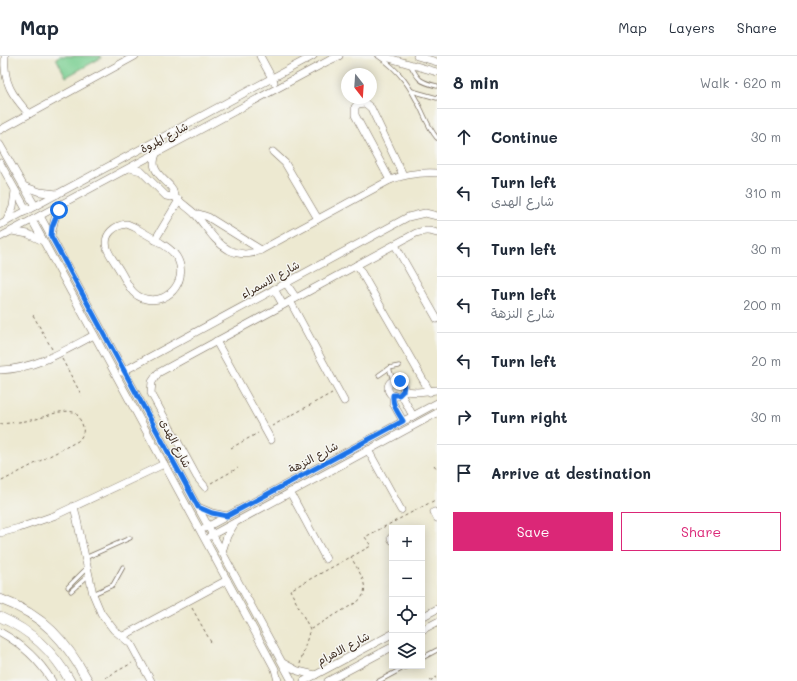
<!DOCTYPE html>
<html lang="en">
<head>
<meta charset="utf-8">
<style>
	body { margin:0; font-family:Mali,"Playpen Sans Arabic",sans-serif; background:#f2f2f3; color:#1f2937 }
	.controls { position:absolute; right:12px; bottom:12px; display:grid; overflow:hidden; border-radius:0px; box-shadow:0 2px 10px #0003 }
	.controls button { width:36px; height:36px; display:grid; place-items:center; padding:0; border:0; border-bottom:1px solid #e0e1e3; background:#fff; color:#1f2937; font:20px sans-serif }
	.compass { position:absolute; left:341px; top:12px; width:36px; height:36px; border-radius:50%; background:#fff; box-shadow:0 2px 10px #0003; rotate:163deg }
	.stop { position:absolute; width:12px; height:12px; margin:-9px; border:3px solid #1a73e8; border-radius:50%; background:#fff }
	.stop.end { background:#1a73e8; border-color:#fff; box-shadow:0 1px 4px #0008 }
	.list { margin:0; padding:0; list-style:none }
	h2 { display:flex; justify-content:space-between; align-items:center; height:52px; margin:0; padding:0 16px; font-size:17px }
	h2 small { font-size:13px; font-weight:400; color:#747a83 }
	.list li { display:grid; grid-template-columns:26px 1fr auto; gap:12px; align-items:center; box-sizing:border-box; height:56px; padding:0 16px; border-top:1px solid #e0e1e3 }
	.list b { display:block; font-size:15px; white-space:nowrap }
	.list p { margin:0; font-size:13px; white-space:nowrap; color:#747a83 }
	.list em { font-size:13px; font-style:normal; color:#747a83 }
	.actions { display:flex; gap:8px; padding:12px 16px }
	.actions a { flex:1; padding:9px 0; border:1px solid #db2777; border-radius:0px; text-align:center; font-size:14px; color:#db2777 }
	.actions .main { background:#db2777; color:#fff }
	.icon { flex:none; width:22px; height:22px; fill:none; stroke:currentColor; stroke-width:2; stroke-linecap:round; stroke-linejoin:round }
	.map { position:relative; flex:none; width:437px; height:625px; overflow:hidden }
	header { display:flex; align-items:center; gap:24px; box-sizing:border-box; height:56px; padding:0 20px; background:#fff; border-bottom:1px solid #e0e1e3 }
	header strong { font-size:19px }
	nav { display:flex; gap:22px; margin-inline-start:auto; font-size:14px }
	main { display:flex }
	aside { flex:1; background:#fff }
	.map>svg:first-child { display:block }
</style>
</head>
<body>
<header>
<strong>Map</strong>
<nav><a>Map</a><a>Layers</a><a>Share</a></nav>
</header>
<main>
<div class="map">
<svg width="437" height="625" viewBox="0 0 437 625">
	<rect width="100%" height="100%" fill="#f6f6f2"/>
	<filter id="ink" filterUnits="userSpaceOnUse"><feTurbulence type="fractalNoise" baseFrequency=".025" numOctaves="2"/><feDisplacementMap in="SourceGraphic" scale="8" xChannelSelector="R" yChannelSelector="G"/><feConvolveMatrix kernelMatrix="1 2 1 2 8 2 1 2 1" color-interpolation-filters="sRGB"/></filter>
	<filter id="wash" filterUnits="userSpaceOnUse"><feTurbulence type="fractalNoise" baseFrequency=".012" numOctaves="4" result="noise"/><feDisplacementMap in="SourceGraphic" scale="16" xChannelSelector="R" yChannelSelector="G"/><feGaussianBlur stdDeviation="0.9" result="paint"/><feColorMatrix in="noise" values="0 0 0 0 0 0 0 0 0 0 0 0 0 0 0 0 0 1.4 0 .05"/><feComposite in="paint" operator="in"/></filter>
	<g filter="url(#wash)">
		<rect width="100%" height="100%" fill="#ede9d1"/>
		<polygon fill="#7acf92" stroke="#5a7c58" points="60,0 100,0 101,2 66,21 56,2"/>
	</g>
	<g filter="url(#ink)">
		<g fill="none" stroke-linecap="round" stroke-linejoin="round">
			<g stroke="#796d5d" stroke-width="5">
				<g id="service">
					<path d="M378,0C400,14 411,32 422,55C426,64 430,74 437,82"/>
					<path d="M410,8C418,24 420,26 437,30"/>
					<polyline points="412,35 437,42"/>
					<polyline points="389,312 393,324"/>
					<polyline points="379,319 389,312 399,310"/>
					<polyline points="85,502 130,482"/>
					<polyline points="68,531 87,512"/>
					<polyline points="71,535 89,519"/>
					<polyline points="93,538 113,529 123,511"/>
					<polyline points="422,602 437,594"/>
					<polyline points="379,625 407,610"/>
				</g>
			</g>
			<g stroke="#796d5d" stroke-width="8">
				<g id="minor">
					<path d="M5,0C3,27 12,39 29,58"/>
					<polyline points="260,0 274,26"/>
					<polyline points="382,0 437,16"/>
					<polyline points="417,0 437,6"/>
					<polyline points="0,74 135,0"/>
					<polyline points="0,89 35,150"/>
					<polyline points="273,96 285,107 318,163"/>
					<path d="M156,98C154,103 153,107 155,112C158,120 166,125 171,131C174,134 173,136 174,140C176,143 191,154 195,158C206,170 214,186 229,194C239,199 251,199 261,194L390,124C406,118 420,116 437,117"/>
					<polyline points="0,107 27,155"/>
					<polyline points="130,112 141,115 166,140 171,141 174,140"/>
					<polyline points="390,124 355,59 355,51 358,48 365,47 371,52 403,119"/>
					<polyline points="23,130 40,136 57,138"/>
					<polyline points="195,158 199,158 208,161 261,194"/>
					<polyline points="40,160 292,625"/>
					<polyline points="32,164 275,613 278,625"/>
					<polyline points="6,166 13,151 15,135"/>
					<path d="M127,168L134,171C145,178 170,190 176,200C190,221 170,249 146,243C130,240 127,225 119,213C115,206 109,199 107,192C103,178 115,169 127,168Z"/>
					<polyline points="0,169 313,0"/>
					<polyline points="12,175 28,178 43,185"/>
					<polyline points="51,179 55,162 63,148"/>
					<polyline points="0,181 328,5 339,0"/>
					<polyline points="155,184 179,144"/>
					<polyline points="395,189 437,263"/>
					<polyline points="357,209 430,336"/>
					<polyline points="286,227 296,242"/>
					<polyline points="274,233 283,249"/>
					<polyline points="290,245 344,345"/>
					<polyline points="216,285 271,384"/>
					<path d="M0,314C35,313 64,295 94,279"/>
					<polyline points="122,316 408,161 425,157 437,160"/>
					<circle cx="396" cy="332" r="8"/>
					<polyline points="403,335 417,336 437,334"/>
					<polyline points="401,338 413,360"/>
					<polyline points="393,339 393,347 403,365"/>
					<polyline points="368,394 401,454"/>
					<path d="M205,431L197,421L151,337L152,326L158,317L416,177C424,174 430,174 437,177"/>
					<polyline points="290,436 326,503"/>
					<polyline points="74,450 93,538 101,557 114,574 131,588 151,625"/>
					<polyline points="198,451 212,457 227,460"/>
					<polyline points="434,456 437,462"/>
					<polyline points="205,472 437,347"/>
					<polyline points="0,477 19,472 56,459 164,408"/>
					<polyline points="210,480 437,357"/>
					<polyline points="391,482 392,484"/>
					<polyline points="222,496 227,480 235,467"/>
					<polyline points="422,561 437,553"/>
					<polyline points="422,574 437,566"/>
					<path d="M0,576C22,588 39,604 52,625"/>
					<polyline points="123,580 227,524"/>
					<polyline points="283,607 298,615 315,619"/>
					<polyline points="304,625 392,578"/>
					<polyline points="328,625 392,591"/>
				</g>
			</g>
			<g stroke="#796d5d" stroke-width="10">
				<g id="tertiary">
					<path d="M0,543C44,559 66,585 88,625"/>
					<path d="M0,561C30,574 54,596 70,625"/>
				</g>
			</g>
			<g stroke="#796d5d" stroke-width="1" stroke-dasharray="3 3" stroke-linecap="butt">
				<polyline points="33,259 52,293"/>
				<polyline points="62,303 82,340"/>
				<path d="M0,368C10,367 21,366 31,364C46,362 62,351 76,357C82,367 88,375 78,385L0,426"/>
				<polyline points="272,370 332,337"/>
				<polyline points="231,392 258,377"/>
				<polyline points="434,409 437,413"/>
				<polyline points="211,427 238,412"/>
				<polyline points="192,552 212,588"/>
				<path d="M311,573L357,546C374,534 358,515 351,501"/>
				<polyline points="300,608 310,573 290,534 371,490 365,481 437,443"/>
				<polyline points="105,622 132,607"/>
				<polyline points="430,625 437,621"/>
			</g>
			<use href="#service" stroke="#fff" stroke-width="3.5"/>
			<use href="#minor" stroke="#fff" stroke-width="7"/>
			<use href="#tertiary" stroke="#fff" stroke-width="9"/>
		</g>
	</g>
	<g fill="none" stroke-linecap="round" stroke-linejoin="round" filter="url(#ink)">
		<path stroke="#1a73e8" stroke-width="5" d="M59,154L52,171L51,180L198,451L212,457L227,460L403,365C398,357 392,349 393,339H399L403,335L404,330L400,325"/>
	</g>
	<g text-anchor="middle" dominant-baseline="central" stroke-width="3" stroke-linejoin="round" paint-order="stroke">
		<g font-size="11" fill="#3b2a1e" stroke="#f6f6f2">
			<text transform="translate(164 81) rotate(-28)">شارع المروة</text>
			<text transform="translate(270 223) rotate(-29)">شارع الاسمراء</text>
			<text transform="translate(176 387) rotate(62)">شارع الهدى</text>
			<text transform="translate(313 401) rotate(-28)">شارع النزهة</text>
			<text transform="translate(343 592) rotate(-28)">شارع الاهرام</text>
		</g>
	</g>
</svg>
<div class="controls">
<button>+</button>
<button>−</button>
<button><svg class="icon" aria-label="locate" viewBox="0 0 24 24"><circle cx="12" cy="12" r="6"/><path d="M12 2v4M12 18v4M2 12h4M18 12h4"/></svg></button>
<button><svg class="icon" aria-label="layers" viewBox="0 0 24 24"><path d="M12 4l9 5-9 5-9-5zM3 14l9 5 9-5"/></svg></button>
</div>
<svg class="compass" viewBox="-18 -18 36 36"><path d="M0-13l5 13h-10z" fill="#e53935"/><path d="M0 13l5-13h-10z" fill="#747a83"/></svg>
<div class="stop" style="left:59px;top:154px"></div>
<div class="stop end" style="left:400px;top:325px"></div>
</div>
<aside>
<h2>8 min<small>Walk · 620 m</small></h2>
<ul class="list">
<li><svg class="icon" aria-label="ahead" viewBox="0 0 24 24"><path d="M12 20V5M6 11l6-6 6 6"/></svg><div><b>Continue</b></div><em>30 m</em></li>
<li><svg class="icon" aria-label="left" viewBox="0 0 24 24"><path d="M17 20v-9H6M10 6l-5 5 5 5"/></svg><div><b>Turn left</b><p>شارع الهدى</p></div><em>310 m</em></li>
<li><svg class="icon" aria-label="left" viewBox="0 0 24 24"><path d="M17 20v-9H6M10 6l-5 5 5 5"/></svg><div><b>Turn left</b></div><em>30 m</em></li>
<li><svg class="icon" aria-label="left" viewBox="0 0 24 24"><path d="M17 20v-9H6M10 6l-5 5 5 5"/></svg><div><b>Turn left</b><p>شارع النزهة</p></div><em>200 m</em></li>
<li><svg class="icon" aria-label="left" viewBox="0 0 24 24"><path d="M17 20v-9H6M10 6l-5 5 5 5"/></svg><div><b>Turn left</b></div><em>20 m</em></li>
<li><svg class="icon" aria-label="right" viewBox="0 0 24 24"><path d="M7 20v-9h11M14 6l5 5-5 5"/></svg><div><b>Turn right</b></div><em>30 m</em></li>
<li><svg class="icon" aria-label="arrive" viewBox="0 0 24 24"><path d="M6 21V4h12l-3 4 3 4H6"/></svg><div><b>Arrive at destination</b></div></li>
</ul>
<div class="actions"><a class="main">Save</a><a>Share</a></div>
</aside>
</main>
</body>
</html>
